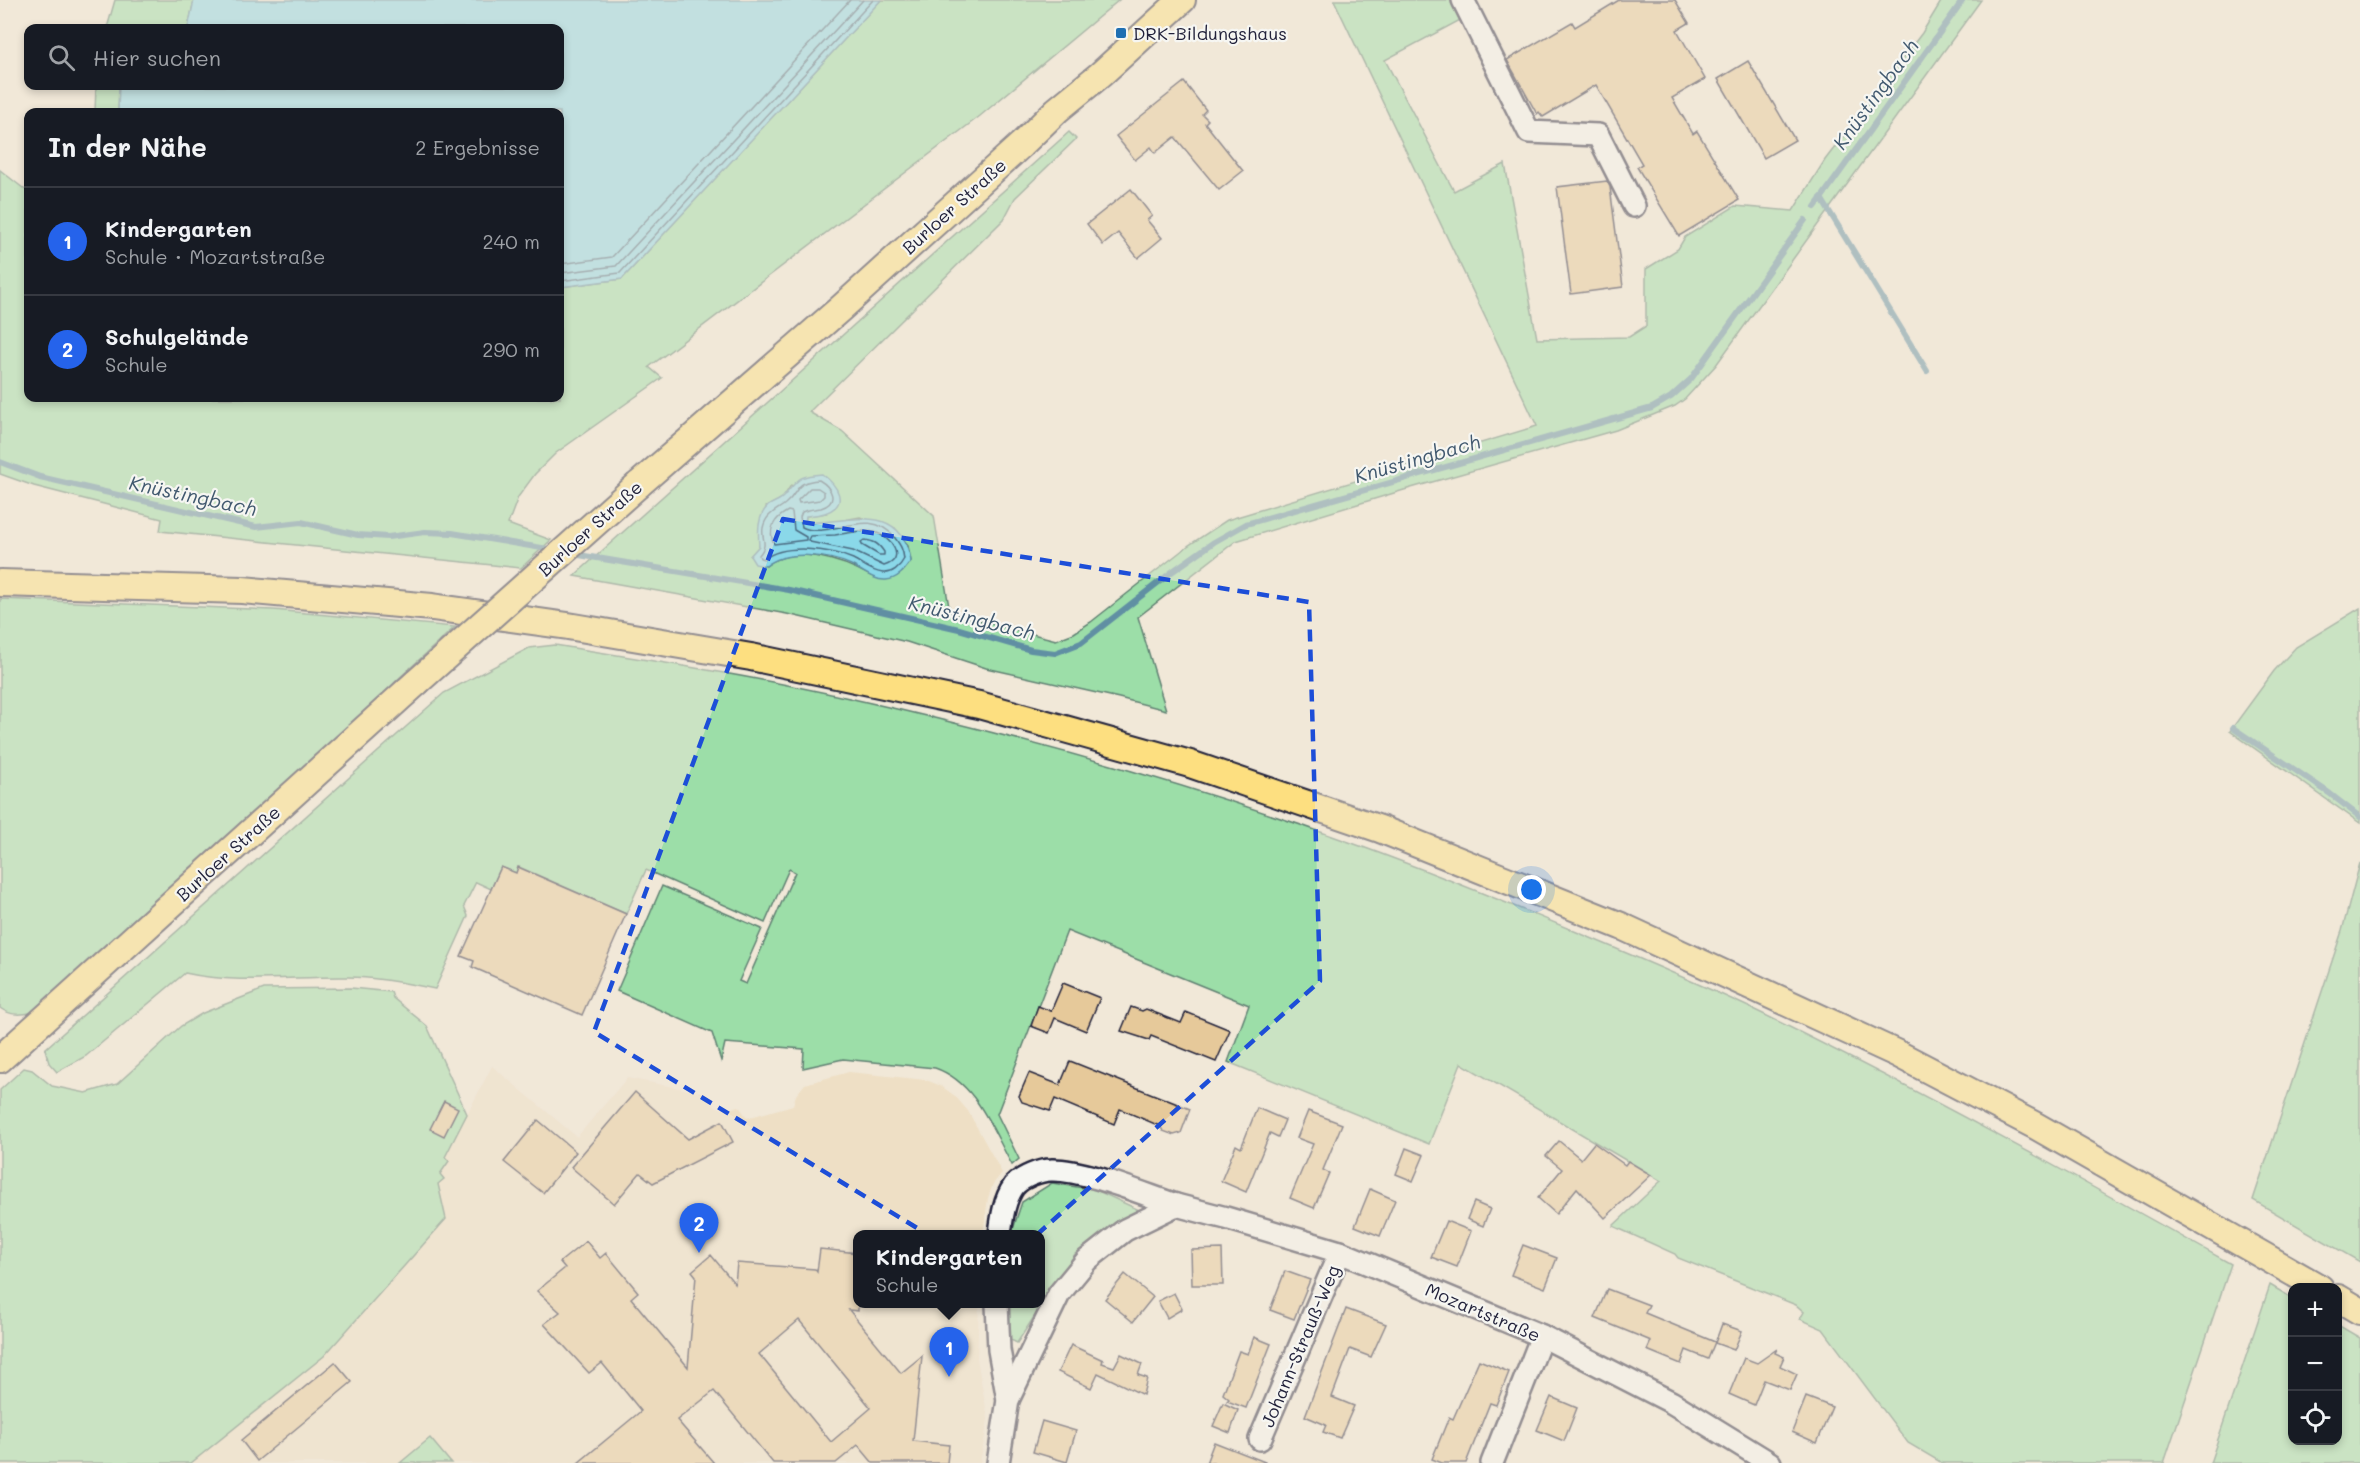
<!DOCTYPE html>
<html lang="de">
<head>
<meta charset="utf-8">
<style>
	body { margin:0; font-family:Mali,sans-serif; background:#242831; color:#f1f3f6 }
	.controls { position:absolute; right:18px; bottom:18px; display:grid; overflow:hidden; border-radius:12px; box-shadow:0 3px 9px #0003 }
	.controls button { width:54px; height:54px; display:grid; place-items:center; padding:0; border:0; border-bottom:2px solid #363941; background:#171b24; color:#f1f3f6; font:30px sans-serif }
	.you { position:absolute; left:1532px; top:890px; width:21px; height:21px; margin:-15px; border:4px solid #fff; border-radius:50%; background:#1a73e8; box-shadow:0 0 0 9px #1a73e833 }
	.badge { display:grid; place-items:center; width:39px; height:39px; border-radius:50%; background:#2563eb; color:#fff; font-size:20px; font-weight:700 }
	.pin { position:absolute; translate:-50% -50px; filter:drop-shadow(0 2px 3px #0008) }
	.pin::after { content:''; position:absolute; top:32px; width:21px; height:18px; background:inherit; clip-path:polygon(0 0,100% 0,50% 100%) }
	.popup { position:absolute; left:853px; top:1230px; width:192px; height:78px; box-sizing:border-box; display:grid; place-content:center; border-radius:12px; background:#171b24; filter:drop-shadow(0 2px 4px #0005); font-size:20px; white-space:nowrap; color:#9ea1a6 }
	.popup b { font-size:22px; color:#f1f3f6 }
	.popup::after { content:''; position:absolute; left:50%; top:100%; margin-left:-12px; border:12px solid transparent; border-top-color:#171b24 }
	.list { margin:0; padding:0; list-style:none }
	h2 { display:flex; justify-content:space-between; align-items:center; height:78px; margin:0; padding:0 24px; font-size:26px }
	h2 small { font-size:20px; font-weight:400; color:#9ea1a6 }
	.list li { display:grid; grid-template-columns:39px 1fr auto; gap:18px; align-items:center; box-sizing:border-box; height:108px; padding:0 24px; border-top:2px solid #363941 }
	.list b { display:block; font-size:22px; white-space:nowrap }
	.list p { margin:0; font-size:20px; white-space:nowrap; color:#9ea1a6 }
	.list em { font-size:20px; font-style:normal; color:#9ea1a6 }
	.icon { flex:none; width:33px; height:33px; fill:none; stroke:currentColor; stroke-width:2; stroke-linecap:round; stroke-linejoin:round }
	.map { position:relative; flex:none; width:2360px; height:1463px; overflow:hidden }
	.search { position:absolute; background:#171b24; box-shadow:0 3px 9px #0003; left:24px; top:24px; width:540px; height:66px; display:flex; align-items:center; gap:15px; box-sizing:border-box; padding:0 21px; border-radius:12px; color:#9ea1a6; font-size:22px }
	.panel { position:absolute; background:#171b24; box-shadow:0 3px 9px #0003; left:24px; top:108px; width:540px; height:294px; border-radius:12px }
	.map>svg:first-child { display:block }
</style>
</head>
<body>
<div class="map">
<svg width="2360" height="1463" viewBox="0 0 2360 1463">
	<rect width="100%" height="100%" fill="#f1e8d8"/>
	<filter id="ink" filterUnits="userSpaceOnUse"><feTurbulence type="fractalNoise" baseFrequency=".0167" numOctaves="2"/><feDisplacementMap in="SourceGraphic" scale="12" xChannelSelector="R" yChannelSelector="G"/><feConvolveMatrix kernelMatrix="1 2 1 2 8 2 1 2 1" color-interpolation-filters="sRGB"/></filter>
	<g filter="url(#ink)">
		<polygon fill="#eedfc5" points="492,1066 577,1137 627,1078 704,1093 713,1105 720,1108 728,1109 739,1106 747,1118 793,1105 796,1095 805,1084 849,1072 926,1080 941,1086 955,1096 968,1111 1002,1173 993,1184 988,1198 983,1234 858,1234 858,1304 979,1304 977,1359 988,1419 980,1463 947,1463 949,1445 916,1442 908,1433 915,1418 918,1396 914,1380 922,1373 914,1363 901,1373 895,1366 871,1408 846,1429 873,1463 191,1463 324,1356 437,1181 445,1157"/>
		<g fill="#9cdea8" stroke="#5f8072" stroke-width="1.5" fill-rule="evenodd">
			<polygon points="115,0 194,0 188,28 107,28"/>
			<polygon points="881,0 1119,0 980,116 649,367 662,378 556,453 535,474 518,497 508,524 551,540 521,568 160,531 162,519 34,486 0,474 0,170 28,192 28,398 560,398 560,287 622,279"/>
			<path d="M1334,0H1457L1466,17L1385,60L1454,191L1505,164L1537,339L1629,337L1646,326V269L1678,249L1685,237L1735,206L1793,211L1825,160L1922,33L1942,0H1981L1716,365L1685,399L1675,406L1616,430L1404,490L1236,541L1138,617L1166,710L1119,698L986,668L907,642L787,614L574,576L1069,132L1076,139L1015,198L1004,219L809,412L842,431L934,516L950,613L1056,640L1074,633L1091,622L1189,545L1227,520L1537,426ZM791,485L826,513L806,516L805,523L833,522L860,517L895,528L908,546L911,561L871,576C844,561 793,543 766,566L750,556L759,546L766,507L783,498Z"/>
			<polygon points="96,86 119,86 118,112 95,112"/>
			<path d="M0,599L274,610L455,627L397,680L362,718L34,1012C21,1015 11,1016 0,1008Z"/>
			<polygon points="2360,608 2360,823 2230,731 2274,671 2296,647"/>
			<path d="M555,645C653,661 752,676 849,698C1013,735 1176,780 1335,837C1417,866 1498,899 1579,933C1640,959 1701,984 1761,1013C1920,1091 2076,1177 2231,1264L2164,1463H1942L1908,1443L1823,1329L1800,1319L1804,1312L1796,1305L1678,1258L1675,1254L1613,1226L1661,1181L1461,1063L1429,1144L1228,1062L1249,1005L1067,931L997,1114L1019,1159L1012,1165C992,1129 976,1082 935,1068L843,1059L803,1068L804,1049L725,1043L721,1061L712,1033L617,991L662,886L762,929L739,981L746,984L795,872L789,869L765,923L646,870L626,914L519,867L516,873L501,867L491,889L476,882L464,906L468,916L435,989C407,983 377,977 348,977C294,976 238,985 185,973L86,1056L57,1072L49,1063L45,1049L444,693L529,648Z"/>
			<polygon points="2360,863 2360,1262 2253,1200 2342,931"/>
			<polygon points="351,988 391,992 393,998 427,1026 467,1114 445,1157 449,1161 440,1174 444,1179 438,1184 446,1219 324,1356 191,1463 0,1463 0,1090 24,1068 32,1070 52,1086 86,1093 117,1084 181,1026 203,1013 264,989"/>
			<polygon points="1052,1183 1096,1190 1139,1210 1075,1254 1017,1343 1009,1339 1010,1304 1040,1304 1040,1234 1012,1234 1012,1232 1022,1202"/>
			<polygon points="2270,1285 2292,1298 2292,1440 2338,1440 2338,1325 2360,1338 2360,1463 2210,1463"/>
			<polygon points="430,1438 451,1463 400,1463"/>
		</g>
		<g fill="#8ad8e9" stroke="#608fa3" stroke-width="1.5">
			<polygon points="194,0 881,0 622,279 560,287 560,112 118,112 119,86 560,86 560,28 188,28"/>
			<path d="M822,474C836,484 851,504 825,513C819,515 812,515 806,516L805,523C848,523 901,500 911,561C905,570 898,579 886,580C874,581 862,570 851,565C829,555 786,549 766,566L755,564L750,556L759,546C758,533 757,516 768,506C773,502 780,501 784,496C799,479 797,476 822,474Z"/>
		</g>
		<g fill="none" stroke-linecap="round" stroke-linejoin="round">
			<g stroke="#4c6b81" stroke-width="1.5">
				<polyline points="560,264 612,257 850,0"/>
				<polyline points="560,273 616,266 863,0"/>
				<polyline points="560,281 620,273 873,0"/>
				<path d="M819,480C831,487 840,502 821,508C815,509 808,509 802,512L800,517L802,527C830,541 869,504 895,538C901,546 903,550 904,559C900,567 892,574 883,573C871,572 863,564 853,559C830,549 785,543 764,559L760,558L759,555C769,543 761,540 763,528C766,514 776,511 785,504C801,491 793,482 819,480Z"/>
				<polygon points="810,488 818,488 824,492 824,496 820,500 799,503 798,500"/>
				<path d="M788,511L792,512L794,530L806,537V540L774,544C767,529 775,518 788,511Z"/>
				<path d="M860,531C865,531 871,531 875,532C890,537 908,559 884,566L853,551L810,542L808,540L810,536L835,535Z"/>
				<path d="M864,540C874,541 878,543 884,552V555H879L862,545L861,542Z"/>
			</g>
			<g stroke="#608fa3" stroke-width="6">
				<polyline points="1821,198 1927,371"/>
				<polyline points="1815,207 1963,0"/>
				<polyline points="0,462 40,477 256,527 301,522 358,535 388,537 425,532 452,533 554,550"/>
				<polyline points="573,554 789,590 959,629 1031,650 1055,653 1081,643 1173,571 1214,542 1246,524 1652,408 1671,397 1691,379 1805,220"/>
				<polyline points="2233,728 2329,793 2360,817"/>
			</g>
		</g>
		<g fill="#e6c99a" stroke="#22223b" stroke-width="1.5" fill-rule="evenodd">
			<polygon points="1619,0 1675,0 1689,23 1677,30 1705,79 1672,98 1693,134 1697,131 1739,200 1679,236 1637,167 1642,164 1596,85 1543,117 1539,112 1537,114 1507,60 1572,22 1575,27"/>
			<polygon points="1748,61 1795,140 1764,158 1718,79"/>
			<polygon points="1184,82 1206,110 1202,114 1208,120 1205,123 1243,171 1219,190 1175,137 1155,153 1151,147 1135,160 1116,136"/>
			<polygon points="1607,181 1610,187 1623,287 1571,294 1557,187"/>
			<polygon points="1131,189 1152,216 1147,220 1162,238 1138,258 1118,233 1103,245 1087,224"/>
			<polygon points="501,867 516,873 518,867 626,914 582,1015 472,967 474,961 461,956"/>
			<polygon points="1063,983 1100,998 1086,1031 1055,1018 1049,1033 1031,1026 1038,1006 1051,1011"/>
			<polygon points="1131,1007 1142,1011 1146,1009 1181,1023 1186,1012 1230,1030 1216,1062 1151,1036 1149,1040 1121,1031"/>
			<polygon points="1070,1061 1190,1109 1181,1133 1174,1135 1163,1131 1160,1126 1120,1109 1114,1124 1055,1099 1050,1111 1022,1102 1019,1096 1029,1073 1060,1085"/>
			<polygon points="635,1092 688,1139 722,1121 733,1142 653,1183 640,1173 614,1204 571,1167"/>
			<polygon points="444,1101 458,1108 444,1136 430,1129"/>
			<polygon points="1257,1108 1285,1120 1278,1137 1270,1133 1246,1192 1221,1181 1236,1145 1241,1148"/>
			<polygon points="1308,1111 1342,1124 1323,1170 1329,1173 1314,1208 1290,1198 1313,1144 1297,1138"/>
			<polygon points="538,1120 576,1152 543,1193 504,1162"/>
			<polygon points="1559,1141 1581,1159 1594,1143 1625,1165 1628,1161 1651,1175 1605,1218 1577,1188 1556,1214 1538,1198 1562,1169 1546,1156"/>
			<polygon points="1406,1148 1424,1155 1413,1181 1396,1174"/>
			<polygon points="1370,1189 1395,1200 1380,1236 1355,1226"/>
			<polygon points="1474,1202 1490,1209 1483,1226 1467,1219"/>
			<polygon points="1446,1221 1471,1231 1457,1267 1431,1257"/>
			<path d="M586,1241L600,1258L606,1253L638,1292L631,1298L688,1367L696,1276L692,1271L711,1255L735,1284L737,1263L815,1269L817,1272L820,1249L858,1253V1311L849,1310L901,1373L922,1356L913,1441L949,1445L947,1463H873L858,1445L836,1463H773L714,1391L677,1420L714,1463H578L641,1411L602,1363L589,1373L544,1324L560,1312L537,1291L565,1268L560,1262ZM799,1320L871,1408L831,1442L759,1354Z"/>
			<polygon points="1523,1245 1557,1258 1545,1288 1511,1275"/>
			<polygon points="1222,1249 1223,1285 1192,1285 1191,1250"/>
			<polygon points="1285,1271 1310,1280 1294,1319 1270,1310"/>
			<polygon points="1125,1274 1153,1297 1133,1322 1105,1299"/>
			<polygon points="1607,1289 1649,1305 1645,1313 1715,1342 1708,1359 1686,1350 1681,1364 1647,1350 1651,1341 1595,1318"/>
			<polygon points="1174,1293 1182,1309 1167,1318 1158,1301"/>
			<polygon points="1346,1309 1386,1324 1371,1357 1350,1349 1332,1397 1354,1406 1340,1438 1323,1432 1326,1425 1305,1416"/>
			<polygon points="1722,1324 1742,1331 1734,1350 1715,1343"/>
			<polygon points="1254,1337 1271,1344 1246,1408 1227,1401 1229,1399 1223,1394 1239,1351 1248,1354"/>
			<polygon points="1071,1345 1103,1360 1102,1363 1114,1367 1121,1354 1142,1364 1138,1375 1147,1378 1143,1395 1098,1373 1091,1388 1058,1372"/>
			<polygon points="1777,1349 1775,1353 1784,1357 1780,1366 1797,1374 1790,1390 1764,1380 1754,1405 1729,1394 1744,1358 1757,1363"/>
			<polygon points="1479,1360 1509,1372 1496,1405 1490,1403 1466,1463 1442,1463 1432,1459 1449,1417 1453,1419"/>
			<polygon points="335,1362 352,1382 257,1461 241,1440"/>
			<polygon points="1551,1397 1577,1408 1564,1441 1537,1430"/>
			<polygon points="1806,1397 1832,1407 1817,1443 1792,1432"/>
			<polygon points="1223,1403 1238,1410 1230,1433 1213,1426"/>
			<polygon points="1042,1421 1076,1431 1067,1462 1033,1452"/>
			<polygon points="1214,1442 1265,1462 1265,1463 1206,1463"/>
		</g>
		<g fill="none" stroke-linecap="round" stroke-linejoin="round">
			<g stroke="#22223b" stroke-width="26">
				<g id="minor">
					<polyline points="1463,0 1529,132 1598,135 1634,206"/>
					<path d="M1000,1234C1002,1218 1004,1200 1014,1186C1022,1177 1040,1170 1051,1170C1084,1169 1143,1194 1176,1205"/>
					<polyline points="997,1304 999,1350 1008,1400"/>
					<polyline points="1260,1439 1340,1252"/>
					<polyline points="998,1463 1008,1400 1059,1294 1087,1260 1125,1230 1176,1205 1226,1218 1340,1252 1542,1336 1671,1402 1770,1463"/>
					<polyline points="1492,1463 1542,1336"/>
				</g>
			</g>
			<g stroke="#22223b" stroke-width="30">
				<g id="major">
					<polyline points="638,485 840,309 1021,145 1057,110 1101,74 1182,0"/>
					<polyline points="0,583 242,590 432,607 568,626 751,657 979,705 1190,764 1380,829 1621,926 1898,1054 2036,1126 2320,1288"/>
					<polyline points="0,1059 417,682"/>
					<polyline points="2338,1298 2360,1311"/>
				</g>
			</g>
			<use href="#minor" stroke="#f6f6f2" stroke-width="21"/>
			<use href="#major" stroke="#fddf80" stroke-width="26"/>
			<g stroke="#22223b" stroke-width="30" stroke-linecap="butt">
				<polyline id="major-bridge" points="417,682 638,485"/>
			</g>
			<use href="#major-bridge" stroke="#fddf80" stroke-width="26"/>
		</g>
	</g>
	<path d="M0 0H2360V1463H0ZM783,519L1309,602L1320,981L993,1274L594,1032Z" fill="#f1e8d8" fill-opacity=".55" fill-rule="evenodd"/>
	<path fill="none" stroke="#1d4ed8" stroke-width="4.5" stroke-dasharray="12 8" stroke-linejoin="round" d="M783,519L1309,602L1320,981L993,1274L594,1032Z"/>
	<rect fill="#1f6fb2" stroke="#f6f6f2" stroke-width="2" x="1115" y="27" width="12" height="12" rx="3"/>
	<g text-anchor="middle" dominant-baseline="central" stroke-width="4.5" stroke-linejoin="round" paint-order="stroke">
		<g font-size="18" fill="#22223b" stroke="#f6f6f2" text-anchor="start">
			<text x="1133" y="33">DRK-Bildungshaus</text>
		</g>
		<g font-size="18" fill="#22223b" stroke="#f6f6f2">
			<text transform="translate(954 206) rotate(-42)">Burloer Straße</text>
			<text transform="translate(590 528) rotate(-42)">Burloer Straße</text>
			<text transform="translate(228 853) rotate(-42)">Burloer Straße</text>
			<text transform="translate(1483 1312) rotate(23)">Mozartstraße</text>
			<text transform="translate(1300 1346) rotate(-67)">Johann-Strauß-Weg</text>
		</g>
		<g font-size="20" font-style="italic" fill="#41596f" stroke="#f6f6f2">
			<text transform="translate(1875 94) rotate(-54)">Knüstingbach</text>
			<text transform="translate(1417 458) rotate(-16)">Knüstingbach</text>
			<text transform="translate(193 495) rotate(12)">Knüstingbach</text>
			<text transform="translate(972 617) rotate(14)">Knüstingbach</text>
		</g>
	</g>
</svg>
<div class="controls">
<button>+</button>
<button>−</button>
<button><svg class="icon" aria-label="locate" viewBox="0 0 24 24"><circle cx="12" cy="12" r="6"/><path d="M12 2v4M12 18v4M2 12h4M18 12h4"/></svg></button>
</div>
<div class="you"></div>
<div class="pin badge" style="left:949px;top:1377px">1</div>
<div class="popup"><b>Kindergarten</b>Schule</div>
<div class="pin badge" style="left:699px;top:1253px">2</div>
<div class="search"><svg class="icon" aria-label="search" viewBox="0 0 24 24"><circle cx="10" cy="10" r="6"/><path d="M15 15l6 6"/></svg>Hier suchen</div>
<section class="panel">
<h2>In der Nähe<small>2 Ergebnisse</small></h2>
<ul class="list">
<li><span class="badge">1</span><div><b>Kindergarten</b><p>Schule · Mozartstraße</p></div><em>240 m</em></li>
<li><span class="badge">2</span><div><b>Schulgelände</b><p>Schule</p></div><em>290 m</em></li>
</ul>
</section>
</div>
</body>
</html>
